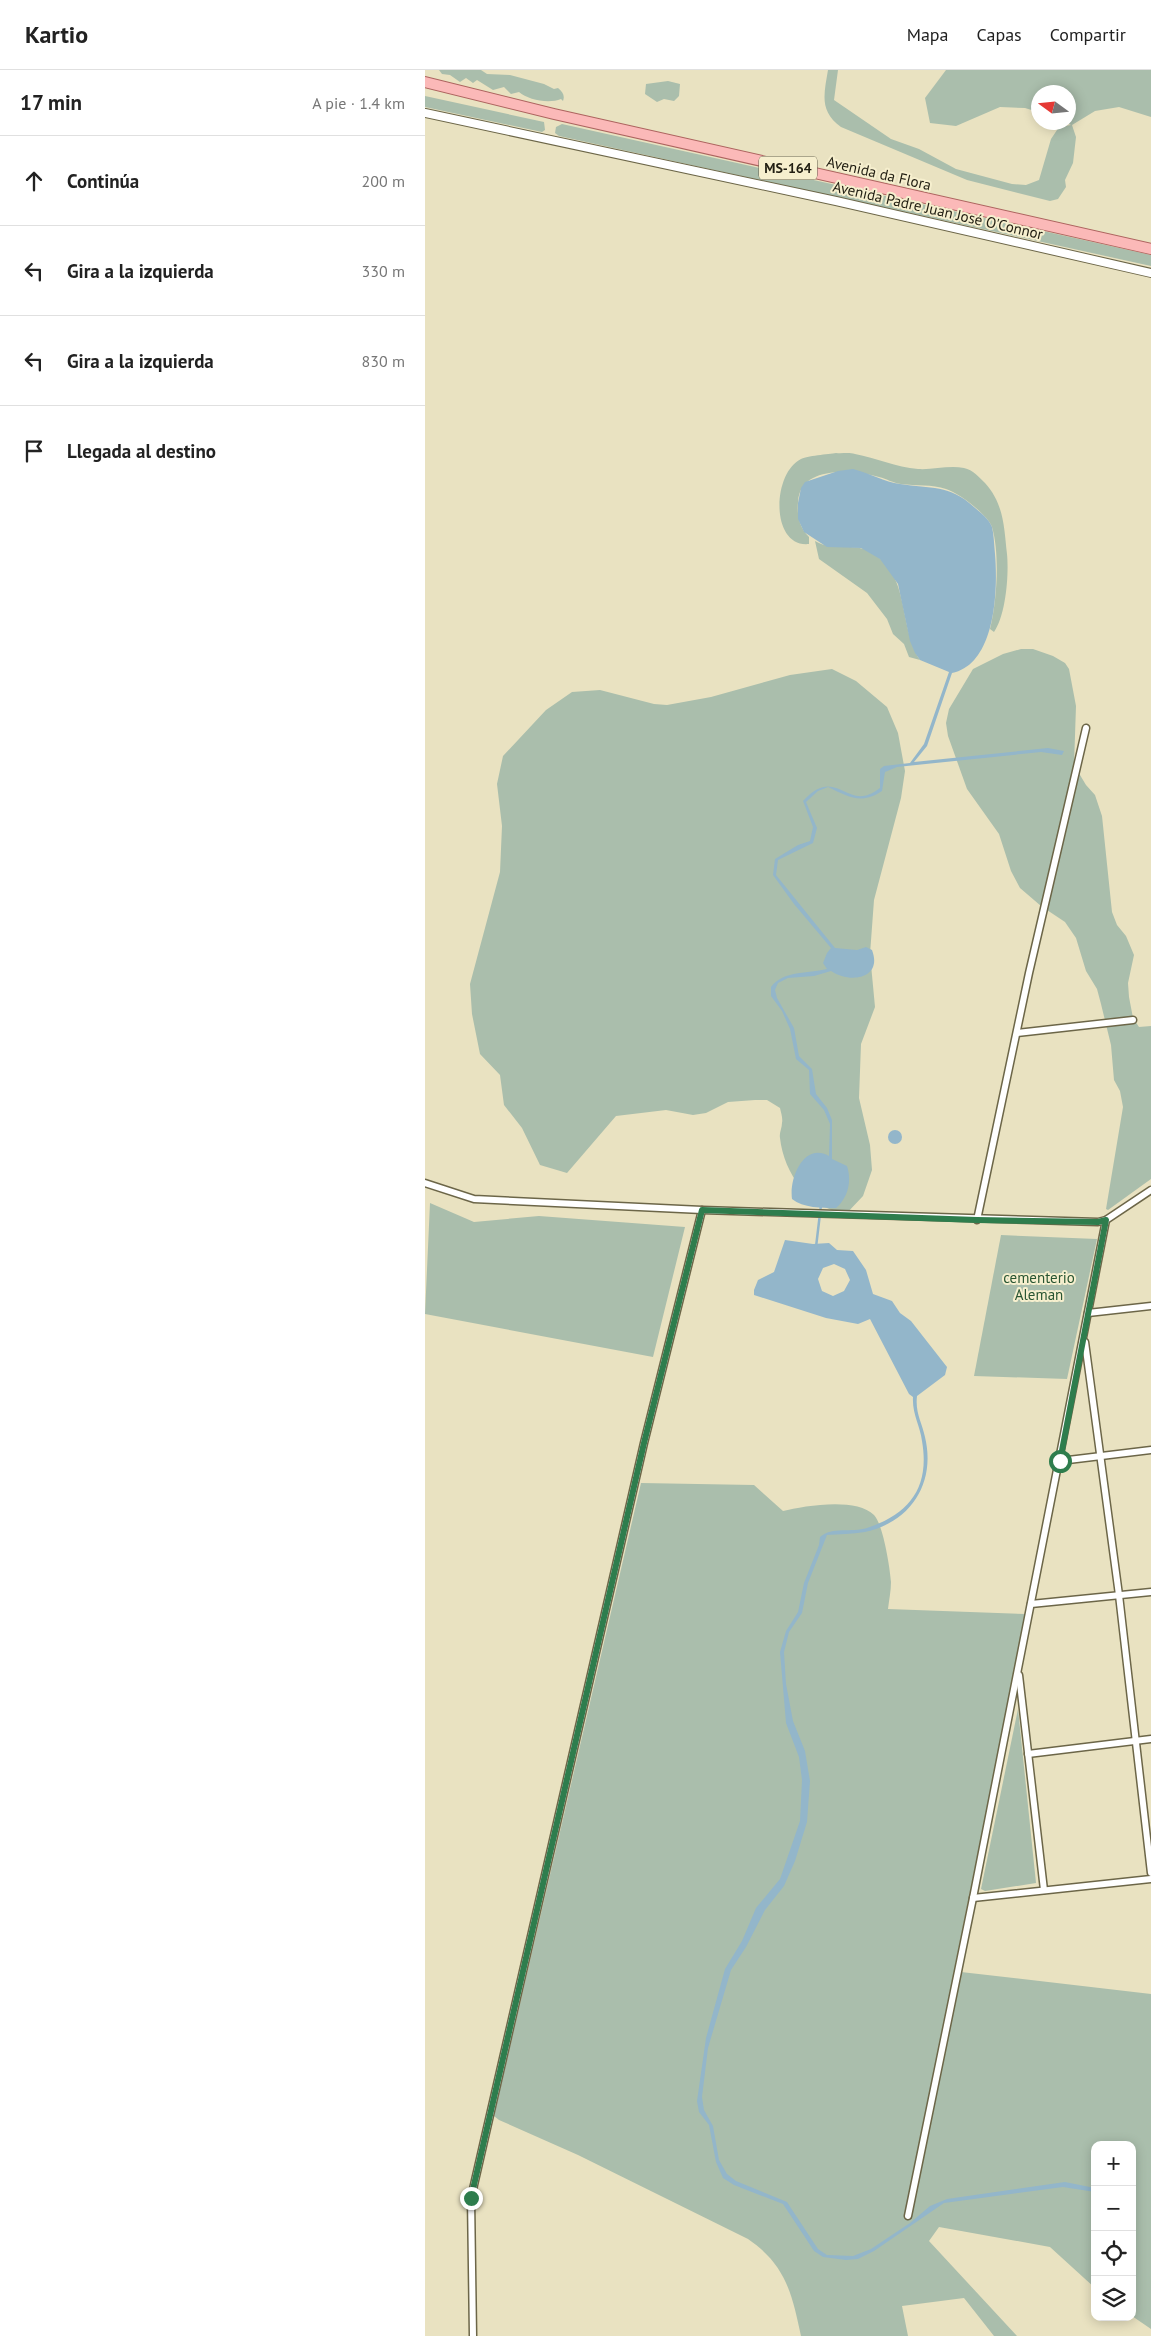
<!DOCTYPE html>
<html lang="es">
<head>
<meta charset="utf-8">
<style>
	body { margin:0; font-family:"PT Sans",sans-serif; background:#f6f6f6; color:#222 }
	.controls { position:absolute; right:15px; bottom:15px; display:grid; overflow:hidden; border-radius:10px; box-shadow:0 2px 12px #0003 }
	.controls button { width:45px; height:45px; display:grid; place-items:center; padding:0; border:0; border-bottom:1px solid #e0e0e0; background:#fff; color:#222; font:25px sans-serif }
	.compass { position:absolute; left:606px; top:15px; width:45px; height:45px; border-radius:50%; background:#fff; box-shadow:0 2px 12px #0003; rotate:285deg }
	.stop { position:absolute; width:15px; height:15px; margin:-11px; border:4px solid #2e7d4d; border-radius:50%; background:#fff }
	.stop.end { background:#2e7d4d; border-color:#fff; box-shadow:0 1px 5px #0008 }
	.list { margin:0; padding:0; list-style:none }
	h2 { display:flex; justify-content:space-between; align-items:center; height:65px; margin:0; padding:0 20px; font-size:21px }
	h2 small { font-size:16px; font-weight:400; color:#767676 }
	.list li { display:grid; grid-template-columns:32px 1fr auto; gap:15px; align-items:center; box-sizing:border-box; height:90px; padding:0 20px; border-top:1px solid #e0e0e0 }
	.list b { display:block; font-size:19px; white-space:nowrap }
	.list em { font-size:16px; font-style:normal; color:#767676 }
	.icon { flex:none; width:28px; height:28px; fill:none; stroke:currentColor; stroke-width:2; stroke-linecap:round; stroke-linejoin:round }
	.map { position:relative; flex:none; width:726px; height:2266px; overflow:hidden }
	header { display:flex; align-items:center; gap:30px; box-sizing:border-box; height:70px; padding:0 25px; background:#fff; border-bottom:1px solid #e0e0e0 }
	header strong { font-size:24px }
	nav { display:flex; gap:28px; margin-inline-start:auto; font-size:18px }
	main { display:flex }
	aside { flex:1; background:#fff }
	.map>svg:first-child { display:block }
</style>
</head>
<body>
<header>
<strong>Kartio</strong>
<nav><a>Mapa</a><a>Capas</a><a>Compartir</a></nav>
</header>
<main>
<aside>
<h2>17 min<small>A pie · 1.4 km</small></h2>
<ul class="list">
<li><svg class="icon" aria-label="ahead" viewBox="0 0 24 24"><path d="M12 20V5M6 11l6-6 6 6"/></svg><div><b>Continúa</b></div><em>200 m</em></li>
<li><svg class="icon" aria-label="left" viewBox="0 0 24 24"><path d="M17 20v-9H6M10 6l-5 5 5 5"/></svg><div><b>Gira a la izquierda</b></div><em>330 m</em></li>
<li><svg class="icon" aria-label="left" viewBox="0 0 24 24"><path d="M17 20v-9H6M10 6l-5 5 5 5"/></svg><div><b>Gira a la izquierda</b></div><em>830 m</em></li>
<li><svg class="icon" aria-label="arrive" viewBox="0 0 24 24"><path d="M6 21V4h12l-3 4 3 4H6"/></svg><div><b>Llegada al destino</b></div></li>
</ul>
</aside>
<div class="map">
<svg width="726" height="2266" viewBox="0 0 726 2266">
	<rect width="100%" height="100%" fill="#e9e2c1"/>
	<g fill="#aabeac">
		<path d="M14,0H56L62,4L85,5L119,14L129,19L133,18C138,22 140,26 138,31L136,29C124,34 103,30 94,22L86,24L79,17L68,20L52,10L48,13L41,8L35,12L25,5L17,4Z"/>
		<path d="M403,0H413L409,30L466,69L494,79L531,99L587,114L601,115L614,110L626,69L634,57L646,55L642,53L644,22H614L613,42L600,38L575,37L531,56L505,53L500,28L521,0H726V47L694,37L670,41L647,55L651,67L648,93L640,110L641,117L633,129L625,131L542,110L416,57C394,41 399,24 403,0Z"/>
		<polygon points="243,11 255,14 254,26 249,31 239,29 232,32 220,24 221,14"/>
		<polygon points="0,26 119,52 120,60 117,62 0,37"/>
		<polygon points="137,54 726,185 726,196 134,66 130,63 131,57"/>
		<path d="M411,383C417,384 423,382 430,384C451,388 471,397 493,399C508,400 524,395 539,398C548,400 554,407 560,413C579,434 579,457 582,484C584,504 581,545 569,562L565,559C572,531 575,484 567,457C562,444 534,423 521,419C507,414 491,416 476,414C468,413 462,409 454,407C428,400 375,395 373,432C372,446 374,457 384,467V474C345,478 347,403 376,389C381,386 404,384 411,383Z"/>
		<path d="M390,471C408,482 428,472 446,482C486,505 473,556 495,590L484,587L479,574L468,564L462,549L442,523L394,489Z"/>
		<polygon points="596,579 608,579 628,586 640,593 644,599 651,636 649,695 661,715 670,725 677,746 687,842 692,855 701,866 709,885 703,913 704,927 708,948 714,957 726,956 726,1109 683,1140 681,1139 698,1037 695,1021 689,1010 686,975 676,934 672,919 661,901 651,868 640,852 616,836 595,818 586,801 574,764 542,719 523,666 521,653 524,639 548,599 578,584"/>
		<path d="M407,599L431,611L462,637L473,663L480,701L476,728L449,830L445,884L450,937L436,974L434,1028L445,1075L447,1100L438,1126L421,1144C384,1138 359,1104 355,1068C354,1063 357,1058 357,1053C358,1048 356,1043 355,1038L342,1030H330L303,1032L281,1043L268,1045L241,1040L191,1046L142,1103L115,1095L97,1058L79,1035L75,1005L55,984L47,944L45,914L75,802L77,756L72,714L78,686L121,640L147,622L175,620L229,634L242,635L286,627L365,605Z"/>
		<polygon points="5,1133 49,1152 114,1146 260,1157 228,1287 0,1244"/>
		<polygon points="576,1165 672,1169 642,1309 549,1306"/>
		<path d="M216,1413L329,1415L358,1441C379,1436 431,1427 449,1445C458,1454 465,1498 466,1512C466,1521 464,1530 463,1539L601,1544L486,2114L536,1902L726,1924V2259L707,2246V2075H670V2218L625,2177L514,2157L504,2171L592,2266H569L539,2228L477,2236L483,2266H376C367,2224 361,2195 323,2169L153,2085L74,2050L69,2046Z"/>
		<polygon points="593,1639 611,1813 560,1821 556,1819"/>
	</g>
	<g fill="#93b6ca" fill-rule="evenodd">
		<path d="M428,399C444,403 460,412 475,414C506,419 524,414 549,437C555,442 564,449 567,457C569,465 569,475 570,484C573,519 571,594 527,603L502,676L489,692L623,678L639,681L637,685L616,682L472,697L460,702L457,721C436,735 424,727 403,717L393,721L381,732L392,758L388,773L353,790L351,805L410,878L432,880L441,877L447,880C458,909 425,914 406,901L389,906L363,908L353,913L350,920L352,928L369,958L374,986L387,999L391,1024L402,1038L407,1050V1089L422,1096C427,1111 423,1128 411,1138C397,1138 378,1138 367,1129C364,1108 379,1072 404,1086L405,1054L399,1040L385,1024L384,1000L371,989L365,959L357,941L346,926V917C359,900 382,904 402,899L398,893L402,883L406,878L369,834L348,805L350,789L373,775L385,771L388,757L378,731C413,693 421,745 455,718V699L459,696L485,693L499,674L524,602L495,590L490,583L485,571L473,514L455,489L436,478L402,477L379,462L373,449V433L376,418L380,412L413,401Z"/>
		<circle cx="470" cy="1067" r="7"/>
		<path d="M360,1170L388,1174L404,1173L412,1180L428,1181L441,1200L448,1224L467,1231L475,1243L486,1251L522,1297L520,1305L492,1326C490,1343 497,1352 500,1367C511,1413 486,1452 440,1462C427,1464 414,1464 402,1465L383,1513L377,1543L364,1562L359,1582L361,1614L368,1651L380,1681L385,1711L382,1752L370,1791L359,1816L340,1840L321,1877L306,1900L283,1978L277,2027L279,2040L288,2056L294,2090L302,2104L311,2111L362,2132L393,2179L402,2185L428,2186L446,2179L485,2153L505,2136L522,2129L640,2112L670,2118V2122L638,2117L519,2133L449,2181L433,2189L421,2190L398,2187L389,2181L358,2134L309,2115L298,2108L291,2092L284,2055L274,2042L272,2031L281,1968L300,1899L317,1871L331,1838L355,1809L375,1751L377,1710L374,1687L361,1653L355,1582L361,1561L373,1542L379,1513L394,1475L395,1467C407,1456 427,1463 442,1458C485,1444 505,1417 497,1371C495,1355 487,1344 488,1327L484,1324L445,1249L433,1254L401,1248L329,1225V1220L333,1210L349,1202ZM409,1194L420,1199L425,1210L419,1221L408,1226L397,1221L393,1209L398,1198Z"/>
	</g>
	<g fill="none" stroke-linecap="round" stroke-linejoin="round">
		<polyline stroke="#93b6ca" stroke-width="2.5" points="391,1177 396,1135"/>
		<g stroke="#6c6648" stroke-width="9">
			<g id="minor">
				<polyline points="592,963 708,950"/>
				<polyline points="0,1113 49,1129 277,1140 673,1152 681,1150 726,1120"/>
				<polyline points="552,1150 604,903 661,658"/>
				<polyline points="663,1243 726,1236"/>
				<polyline points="660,1272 694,1525 726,1803"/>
				<polyline points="635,1391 726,1380"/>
				<polyline points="606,1534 726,1522"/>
				<polyline points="594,1605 619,1820"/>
				<polyline points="603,1684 726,1669"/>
				<polyline points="548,1828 726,1809"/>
				<polyline points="483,2146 548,1828 681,1150"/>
				<polyline points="48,2266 46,2128 219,1373 277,1140"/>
			</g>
		</g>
		<g stroke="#6c6648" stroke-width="10">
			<polyline id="tertiary" points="0,43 411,131 726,203"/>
		</g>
		<g stroke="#ad645f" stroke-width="12">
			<polyline id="primary" points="0,12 129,44 726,179"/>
		</g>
		<use href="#minor" stroke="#fff" stroke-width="6"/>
		<use href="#tertiary" stroke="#fff" stroke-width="8"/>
		<use href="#primary" stroke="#fbb9b8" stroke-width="10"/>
	</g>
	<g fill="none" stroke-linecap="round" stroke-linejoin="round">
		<polyline stroke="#2e7d4d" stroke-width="6" points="46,2128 219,1373 277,1140 552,1150 673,1152 681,1150 635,1391"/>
	</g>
	<g text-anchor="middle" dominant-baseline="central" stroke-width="4" stroke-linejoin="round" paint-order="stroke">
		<rect fill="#f6efce" stroke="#615d4a" stroke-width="1" x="334" y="86.5" width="58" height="23" rx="4"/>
		<g font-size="14" font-weight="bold" fill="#211e12">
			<text x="363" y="98">MS-164</text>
		</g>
		<g font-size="15" fill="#211e12" stroke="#f6efce">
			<text transform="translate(454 103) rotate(13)">Avenida da Flora</text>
			<text transform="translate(513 140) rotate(13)">Avenida Padre Juan José O'Connor</text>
		</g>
		<g font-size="15" fill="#285532" stroke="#f6efce">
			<text x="614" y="1207">cementerio<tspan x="614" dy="17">Aleman</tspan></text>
		</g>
	</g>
</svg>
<div class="controls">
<button>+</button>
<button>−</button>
<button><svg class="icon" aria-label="locate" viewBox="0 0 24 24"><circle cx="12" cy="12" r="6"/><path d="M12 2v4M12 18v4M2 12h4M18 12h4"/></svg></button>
<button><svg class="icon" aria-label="layers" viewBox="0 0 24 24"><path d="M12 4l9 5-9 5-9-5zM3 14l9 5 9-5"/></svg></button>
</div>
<svg class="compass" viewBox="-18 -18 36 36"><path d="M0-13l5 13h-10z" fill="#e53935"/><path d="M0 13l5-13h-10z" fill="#767676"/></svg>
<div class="stop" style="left:635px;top:1391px"></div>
<div class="stop end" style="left:46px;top:2128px"></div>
</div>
</main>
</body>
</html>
